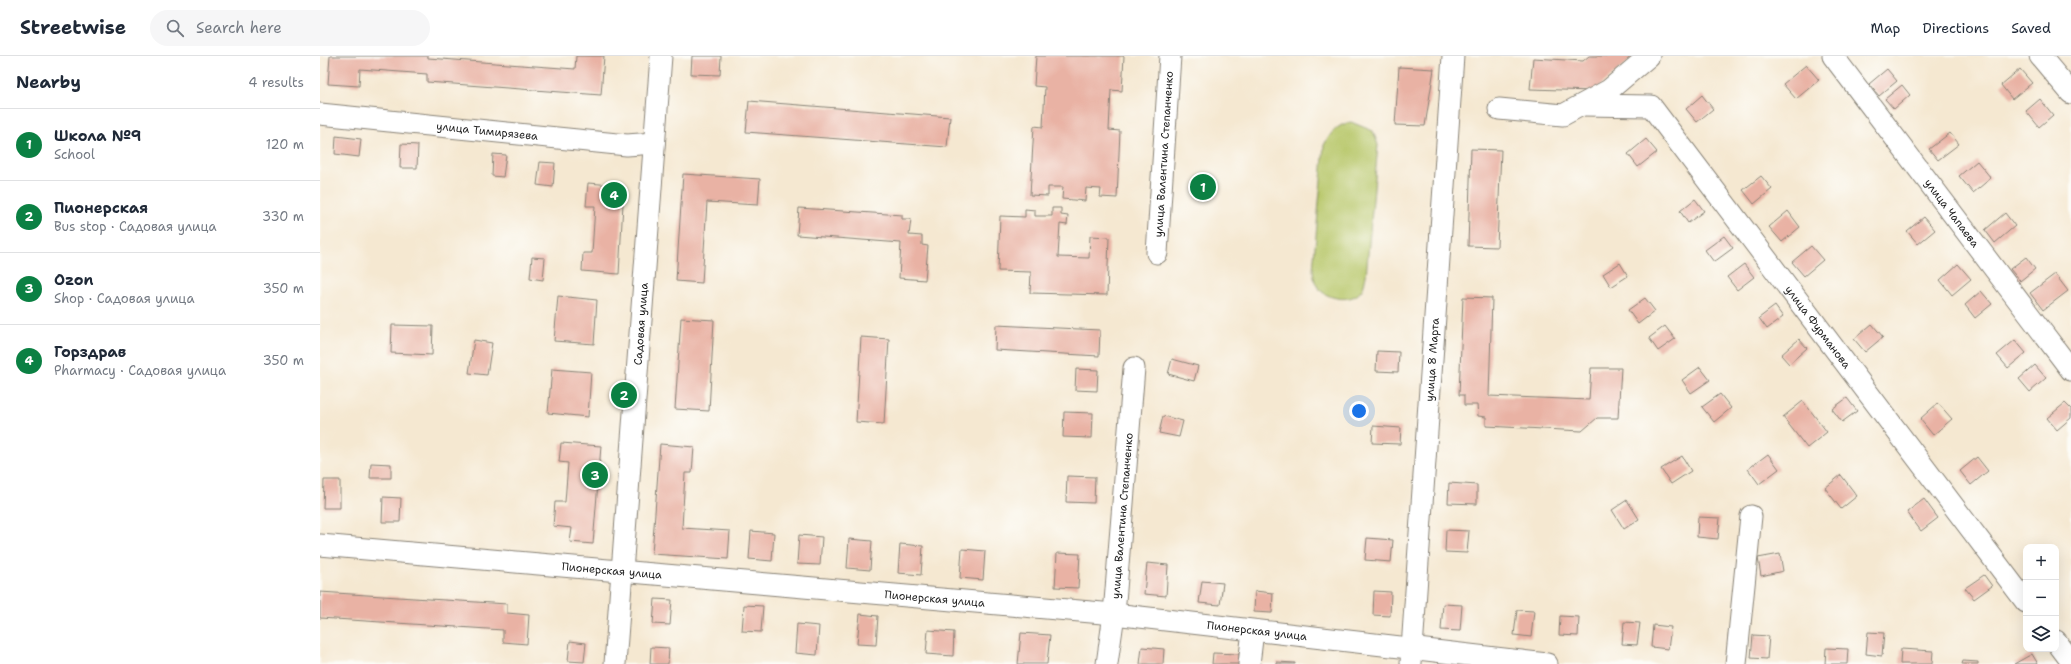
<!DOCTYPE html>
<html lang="en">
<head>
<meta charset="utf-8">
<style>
	body { margin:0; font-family:"Shantell Sans",sans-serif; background:#f6f6f7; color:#1f2937 }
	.controls { position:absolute; right:12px; bottom:12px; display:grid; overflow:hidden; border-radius:8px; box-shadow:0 4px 16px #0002 }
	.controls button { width:36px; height:36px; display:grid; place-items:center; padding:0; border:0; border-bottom:1px solid #e0e1e3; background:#fff; color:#1f2937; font:20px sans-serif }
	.you { position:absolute; left:1039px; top:355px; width:14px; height:14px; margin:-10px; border:3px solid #fff; border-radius:50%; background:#1a73e8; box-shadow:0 0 0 6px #1a73e833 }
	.badge { display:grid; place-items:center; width:26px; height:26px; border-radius:50%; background:#0b8043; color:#fff; font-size:13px; font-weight:700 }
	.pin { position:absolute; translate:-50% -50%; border:2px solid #fff; box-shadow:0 1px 4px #0006 }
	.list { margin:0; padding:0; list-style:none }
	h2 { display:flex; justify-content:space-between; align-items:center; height:52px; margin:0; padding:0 16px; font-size:17px }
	h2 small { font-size:13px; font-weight:400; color:#747a83 }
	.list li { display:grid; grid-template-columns:26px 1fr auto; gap:12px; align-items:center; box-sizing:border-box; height:72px; padding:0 16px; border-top:1px solid #e0e1e3 }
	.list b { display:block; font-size:15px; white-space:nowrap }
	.list p { margin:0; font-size:13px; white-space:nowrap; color:#747a83 }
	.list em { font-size:13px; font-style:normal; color:#747a83 }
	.icon { flex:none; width:22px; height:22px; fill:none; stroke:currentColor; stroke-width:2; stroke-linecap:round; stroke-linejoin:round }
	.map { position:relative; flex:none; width:1751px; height:608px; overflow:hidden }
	header { display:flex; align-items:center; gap:24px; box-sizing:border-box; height:56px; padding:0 20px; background:#fff; border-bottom:1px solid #e0e1e3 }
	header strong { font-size:19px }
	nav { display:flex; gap:22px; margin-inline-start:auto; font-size:14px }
	.search { width:280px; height:36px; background:#f6f6f7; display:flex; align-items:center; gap:10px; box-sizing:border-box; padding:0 14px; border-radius:22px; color:#747a83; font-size:15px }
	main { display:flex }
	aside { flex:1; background:#fff }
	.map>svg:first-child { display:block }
</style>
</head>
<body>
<header>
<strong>Streetwise</strong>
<div class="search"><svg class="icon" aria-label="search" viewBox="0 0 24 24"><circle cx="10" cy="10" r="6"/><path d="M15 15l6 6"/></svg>Search here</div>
<nav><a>Map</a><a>Directions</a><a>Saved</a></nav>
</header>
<main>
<aside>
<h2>Nearby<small>4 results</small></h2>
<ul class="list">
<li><span class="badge">1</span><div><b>Школа №9</b><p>School</p></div><em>120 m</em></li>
<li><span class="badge">2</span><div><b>Пионерская</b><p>Bus stop · Садовая улица</p></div><em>330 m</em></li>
<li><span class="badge">3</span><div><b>Ozon</b><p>Shop · Садовая улица</p></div><em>350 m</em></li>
<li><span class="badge">4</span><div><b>Горздрав</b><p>Pharmacy · Садовая улица</p></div><em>350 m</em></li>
</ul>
</aside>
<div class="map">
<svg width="1751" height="608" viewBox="0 0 1751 608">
	<rect width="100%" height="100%" fill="#fdfcf7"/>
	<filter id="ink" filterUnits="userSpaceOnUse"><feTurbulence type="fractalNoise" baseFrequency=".025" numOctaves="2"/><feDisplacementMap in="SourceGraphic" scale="8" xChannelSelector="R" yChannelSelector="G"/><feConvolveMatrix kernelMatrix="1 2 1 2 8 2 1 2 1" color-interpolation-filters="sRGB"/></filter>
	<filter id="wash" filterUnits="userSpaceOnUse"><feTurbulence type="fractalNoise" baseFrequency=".012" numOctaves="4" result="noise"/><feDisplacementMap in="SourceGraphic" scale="16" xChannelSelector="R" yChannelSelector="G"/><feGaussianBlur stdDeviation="0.9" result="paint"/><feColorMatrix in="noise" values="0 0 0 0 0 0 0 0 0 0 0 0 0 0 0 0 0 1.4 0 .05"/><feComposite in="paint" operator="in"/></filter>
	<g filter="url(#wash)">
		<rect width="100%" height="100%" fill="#f5e8d1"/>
		<path fill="#b8c76a" stroke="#6a7243" d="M1031,66L1053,75L1058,89L1046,220C1045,224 1044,232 1041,235C1032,248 1004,243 997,230C994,226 994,219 993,214L1004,89C1011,76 1017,69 1031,66Z"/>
		<g id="blocks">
			<g fill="#e9b2a4">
				<polygon points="10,0 108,0 108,2 255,13 256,0 284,0 281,39 107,26 107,18 40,13 39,30 8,28"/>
				<polygon points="372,0 401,0 400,19 371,18"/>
				<polygon points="716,0 804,0 802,35 791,34 789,74 800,75 797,142 780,141 781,133 766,132 765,145 742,143 743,131 728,131 728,140 710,139 714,70 723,71 725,31 714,30"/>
				<polygon points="1269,0 1315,0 1274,35 1210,33 1213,2 1263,5"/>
				<polygon points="1486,9 1499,24 1476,43 1463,28"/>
				<polygon points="1079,11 1114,13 1105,70 1075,69"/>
				<polygon points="1567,13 1577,25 1559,40 1549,28"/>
				<polygon points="1700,13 1712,27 1692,43 1681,29"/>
				<polygon points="1582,29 1590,39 1574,53 1565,43"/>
				<polygon points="1382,39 1393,53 1377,66 1366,53"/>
				<polygon points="1720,43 1733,59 1719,71 1706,55"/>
				<polygon points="429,45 630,61 627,91 426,76"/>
				<polygon points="1630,77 1639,88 1618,104 1609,93"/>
				<polygon points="16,80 41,83 39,101 15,98"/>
				<polygon points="1326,83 1337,96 1318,111 1308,98"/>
				<polygon points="81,88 98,89 97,112 80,112"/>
				<polygon points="1151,93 1181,94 1177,191 1148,190"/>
				<polygon points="173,98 186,99 183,121 172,120"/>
				<polygon points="1657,105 1671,122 1653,137 1639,120"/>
				<polygon points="220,106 235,107 233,131 217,129"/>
				<polygon points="363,118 440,123 438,149 387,146 382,227 356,225"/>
				<polygon points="1441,120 1452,133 1434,148 1423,134"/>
				<polygon points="268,127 304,130 299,218 262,215 263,197 272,197 275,150 266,150"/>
				<polygon points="1375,143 1384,155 1368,167 1360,155"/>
				<polygon points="479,152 582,159 582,163 591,163 589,179 602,180 602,189 608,190 605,224 579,222 581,187 477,179"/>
				<polygon points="732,152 741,152 741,159 748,160 747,169 740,168 738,201 769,202 770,180 789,181 787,239 710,237 711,216 678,215 680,160 705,161 705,153 715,154 715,160 732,160"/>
				<polygon points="1468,155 1480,171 1462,186 1449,171"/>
				<polygon points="1685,157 1695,170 1675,187 1665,174"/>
				<polygon points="1604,161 1615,174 1598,188 1587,175"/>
				<polygon points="1404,180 1413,192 1394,206 1385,194"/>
				<polygon points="1491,190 1503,204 1484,220 1472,206"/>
				<polygon points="212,201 225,202 223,224 210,222"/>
				<polygon points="1706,201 1715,213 1700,225 1690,213"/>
				<polygon points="1300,207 1308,220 1291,231 1283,218"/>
				<polygon points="1424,208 1434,221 1417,234 1407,221"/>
				<polygon points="1638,208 1651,223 1632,239 1620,224"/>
				<polygon points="1735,218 1748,235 1723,254 1710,237"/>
				<polygon points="1661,235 1672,248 1655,262 1645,249"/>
				<polygon points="238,240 277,244 274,288 234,285"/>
				<polygon points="1143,241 1172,242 1169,340 1269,344 1271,312 1301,312 1298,362 1277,362 1262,375 1166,370 1166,361 1158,360 1157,349 1144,349 1144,339 1139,339"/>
				<polygon points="1325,242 1335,255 1318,268 1308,254"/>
				<polygon points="1455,250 1463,261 1447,273 1439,262"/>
				<polygon points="361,262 394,264 389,355 355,353"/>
				<polygon points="1552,268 1563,281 1545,296 1534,283"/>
				<polygon points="72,269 113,270 112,299 71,297"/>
				<polygon points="676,269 780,274 779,300 675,294"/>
				<polygon points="1345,270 1355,283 1338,295 1329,282"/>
				<polygon points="541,281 569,283 564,368 536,366"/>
				<polygon points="1479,283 1487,292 1469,308 1461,299"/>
				<polygon points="154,284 172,287 167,319 149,317"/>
				<polygon points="1695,284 1706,297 1688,312 1677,299"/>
				<polygon points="1057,295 1079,296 1078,316 1056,315"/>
				<polygon points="852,303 878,310 874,325 848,318"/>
				<polygon points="1715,309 1726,322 1710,336 1699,323"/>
				<polygon points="1380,311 1390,324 1371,337 1362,324"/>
				<polygon points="232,313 271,316 268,361 228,357"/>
				<polygon points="756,313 778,314 777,335 755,334"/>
				<polygon points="1400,338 1411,352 1394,366 1382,351"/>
				<polygon points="1527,342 1537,355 1522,366 1512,353"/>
				<polygon points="1483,345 1507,376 1487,392 1463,361"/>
				<polygon points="1618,347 1632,363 1613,379 1600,363"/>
				<polygon points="1745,347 1751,353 1751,362 1737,374 1727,362"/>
				<polygon points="744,356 773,357 772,382 743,381"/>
				<polygon points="843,360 863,365 859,381 839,377"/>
				<polygon points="1053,370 1081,372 1080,388 1052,387"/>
				<polygon points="241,387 281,390 273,488 250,486 252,472 233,470 235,446 245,446 248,407 239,406"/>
				<polygon points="340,388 374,391 372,417 365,417 362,472 410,475 408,503 332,498"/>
				<polygon points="1448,398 1459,413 1439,428 1428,413"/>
				<polygon points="1362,400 1371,415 1351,428 1341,413"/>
				<polygon points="1657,401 1668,415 1651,429 1640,415"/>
				<polygon points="51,407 71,408 71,422 50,422"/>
				<polygon points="1521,419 1537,440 1521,453 1505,432"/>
				<polygon points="747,420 775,421 774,447 746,446"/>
				<polygon points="4,424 20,424 20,452 3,452"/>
				<polygon points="1129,427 1157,429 1157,448 1128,447"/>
				<polygon points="63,441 81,442 80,466 62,466"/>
				<polygon points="1604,443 1618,462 1601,475 1587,456"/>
				<polygon points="1307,444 1319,463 1304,473 1292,454"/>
				<polygon points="1378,461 1400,462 1398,483 1377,481"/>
				<polygon points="1126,474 1149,475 1147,497 1125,496"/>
				<polygon points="431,475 454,477 452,505 429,503"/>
				<polygon points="479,479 502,481 500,509 477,508"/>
				<polygon points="1047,482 1073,484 1071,506 1045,504"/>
				<polygon points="529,483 552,485 550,514 527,512"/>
				<polygon points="580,488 603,490 601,519 578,517"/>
				<polygon points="642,493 665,495 663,524 640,522"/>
				<polygon points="737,497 760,498 758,532 735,531"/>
				<polygon points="1460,498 1463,515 1441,520 1438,502"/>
				<polygon points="827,507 848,509 846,540 824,538"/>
				<polygon points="1664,519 1672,530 1654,543 1645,532"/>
				<polygon points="882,525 903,527 900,549 879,547"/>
				<polygon points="935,535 953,537 952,557 934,556"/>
				<polygon points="1054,535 1071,536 1070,560 1053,559"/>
				<polygon points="0,536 187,548 187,557 209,559 207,588 183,586 183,574 0,562"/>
				<polygon points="335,543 352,544 350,569 333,568"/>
				<polygon points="1123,548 1142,549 1140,575 1121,574"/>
				<polygon points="424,549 443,550 441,576 422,575"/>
				<polygon points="1197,554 1214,555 1211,581 1194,579"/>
				<polygon points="540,558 558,560 556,589 537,588"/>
				<polygon points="1240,560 1259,561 1258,580 1239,579"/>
				<polygon points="1304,566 1320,567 1317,589 1302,588"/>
				<polygon points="477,568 499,570 497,599 475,597"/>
				<polygon points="1333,569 1351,571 1348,593 1331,591"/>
				<polygon points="608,574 634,576 633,600 606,598"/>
				<polygon points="1548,576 1564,577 1562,600 1546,598"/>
				<polygon points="701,577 730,579 727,608 698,608"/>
				<polygon points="1433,579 1449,580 1447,603 1431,602"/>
				<polygon points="250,585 266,587 264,606 248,605"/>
				<polygon points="331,591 349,592 348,608 330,608"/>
				<polygon points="822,591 844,593 843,608 820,608"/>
				<polygon points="1506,592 1528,593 1527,608 1505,608"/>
				<polygon points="1581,593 1613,595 1612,608 1580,608"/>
				<polygon points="893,597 919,598 919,608 892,608"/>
				<polygon points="1712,598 1718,608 1694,608"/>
				<polygon points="1643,605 1658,606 1658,608 1642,608"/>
				<polygon points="957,606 975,607 975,608 957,608"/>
			</g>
		</g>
	</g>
	<g filter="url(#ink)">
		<use href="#blocks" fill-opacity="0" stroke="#888276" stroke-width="1"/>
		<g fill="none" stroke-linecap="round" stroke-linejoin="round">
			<g stroke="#888276" stroke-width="23">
				<g id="minor">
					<path id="s1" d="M1513,0L1751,314"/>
					<polyline points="1720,0 1751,37"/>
					<path id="s2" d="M1263,49L1331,50L1706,546"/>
					<polyline points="1179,53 1243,59 1289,34 1329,0"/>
					<path id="s3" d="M0,58L307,89L334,87"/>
					<path id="s4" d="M837,197L850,0"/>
					<path id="s5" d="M0,489L794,558L1227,608"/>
					<polyline points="1736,585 1751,605"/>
					<path id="s6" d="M1091,607L1133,0"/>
					<path id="s7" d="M295,608L341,0"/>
					<path id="s8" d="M787,608L794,558L814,312"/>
					<polyline points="929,608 933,575"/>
					<polyline points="1416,608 1431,460"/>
				</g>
			</g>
			<use href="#minor" stroke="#fff" stroke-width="21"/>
		</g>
	</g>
	<g text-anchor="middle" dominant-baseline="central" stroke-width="4" stroke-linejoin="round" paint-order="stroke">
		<g font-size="11" fill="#1c1c1c" stroke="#fdfcf7">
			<text stroke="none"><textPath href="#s3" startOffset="168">улица Тимирязева</textPath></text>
			<text stroke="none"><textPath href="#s4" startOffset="99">улица Валентина Степанченко</textPath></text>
			<text stroke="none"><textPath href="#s1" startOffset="197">улица Чапаева</textPath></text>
			<text stroke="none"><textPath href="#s7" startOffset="341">Садовая улица</textPath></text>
			<text stroke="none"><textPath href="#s2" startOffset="345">улица Фурманова</textPath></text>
			<text stroke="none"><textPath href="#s6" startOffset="304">улица 8 Марта</textPath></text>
			<text stroke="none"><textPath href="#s8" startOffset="149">улица Валентина Степанченко</textPath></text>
			<text stroke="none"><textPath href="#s5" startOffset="293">Пионерская улица</textPath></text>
			<text stroke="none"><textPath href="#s5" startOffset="617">Пионерская улица</textPath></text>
			<text stroke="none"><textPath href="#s5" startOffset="941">Пионерская улица</textPath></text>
		</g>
	</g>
</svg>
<div class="controls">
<button>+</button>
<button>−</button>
<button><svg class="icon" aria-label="layers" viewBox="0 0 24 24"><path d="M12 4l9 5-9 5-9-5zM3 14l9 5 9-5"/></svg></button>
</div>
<div class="you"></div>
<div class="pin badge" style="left:883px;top:131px">1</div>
<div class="pin badge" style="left:304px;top:339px">2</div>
<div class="pin badge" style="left:275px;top:419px">3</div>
<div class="pin badge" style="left:294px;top:139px">4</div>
</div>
</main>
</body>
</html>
